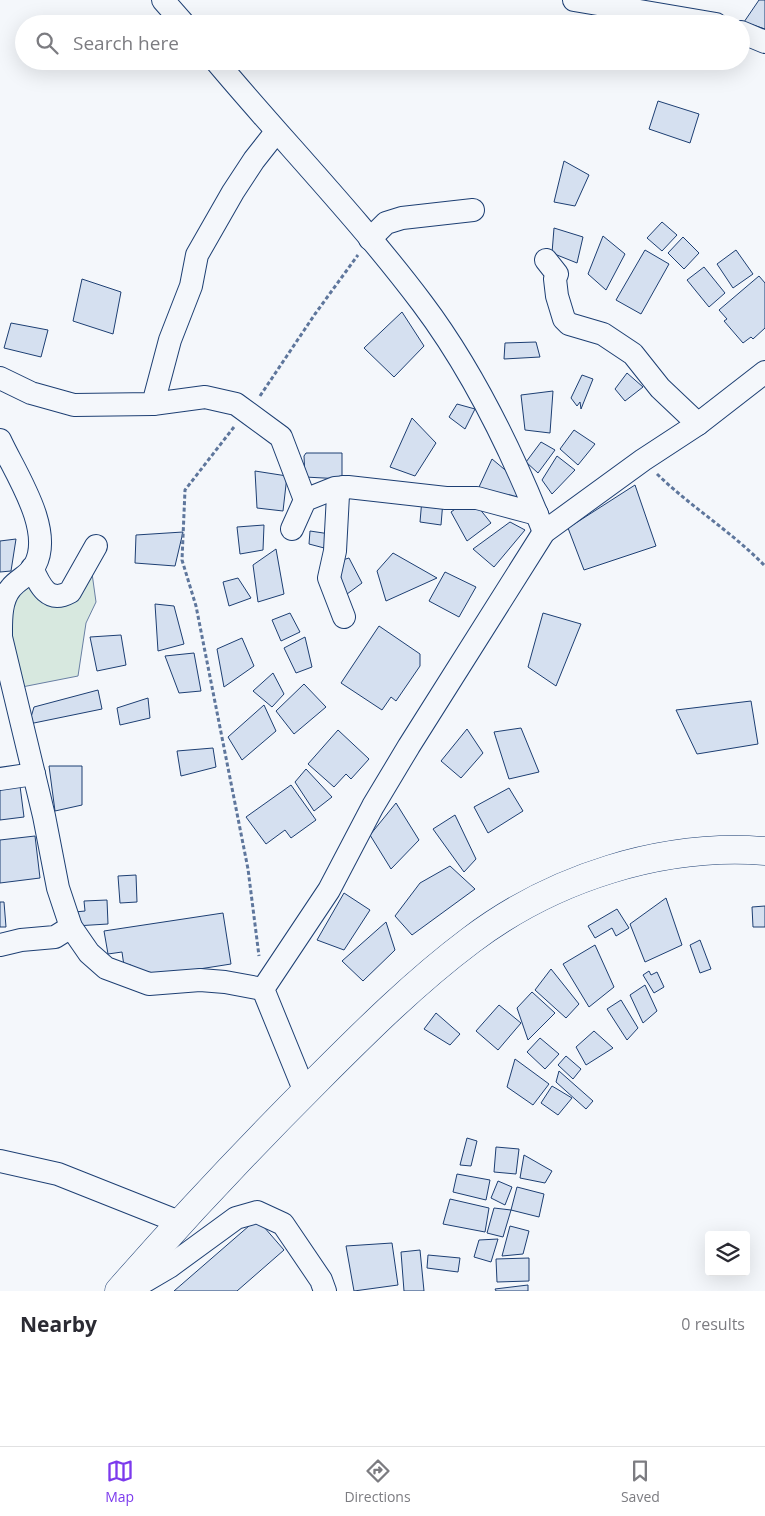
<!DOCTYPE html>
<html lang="en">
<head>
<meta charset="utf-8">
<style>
	body { margin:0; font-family:"Open Sans",sans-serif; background:#f7f7f7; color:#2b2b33 }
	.controls { position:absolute; right:15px; bottom:15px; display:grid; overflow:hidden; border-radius:5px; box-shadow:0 5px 20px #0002 }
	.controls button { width:45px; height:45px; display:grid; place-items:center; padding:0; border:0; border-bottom:1px solid #e1e1e2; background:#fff; color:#2b2b33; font:25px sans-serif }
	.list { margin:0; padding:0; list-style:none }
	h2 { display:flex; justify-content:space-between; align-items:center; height:65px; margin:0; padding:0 20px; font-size:21px }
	h2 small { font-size:16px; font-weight:400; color:#7c7c81 }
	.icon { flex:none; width:28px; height:28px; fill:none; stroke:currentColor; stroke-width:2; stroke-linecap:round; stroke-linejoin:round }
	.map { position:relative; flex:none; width:765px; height:1291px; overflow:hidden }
	.search { position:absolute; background:#fff; box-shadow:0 5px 20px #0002; left:15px; right:15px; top:15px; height:55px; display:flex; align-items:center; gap:12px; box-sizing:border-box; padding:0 18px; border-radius:28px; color:#7c7c81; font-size:19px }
	.sheet { height:155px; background:#fff }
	nav { display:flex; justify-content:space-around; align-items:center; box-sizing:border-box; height:70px; border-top:1px solid #e1e1e2; background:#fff; font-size:14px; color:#7c7c81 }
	nav a { display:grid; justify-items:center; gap:2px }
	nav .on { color:#7c3aed }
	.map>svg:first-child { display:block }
</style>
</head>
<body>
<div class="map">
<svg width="765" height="1291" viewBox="0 0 765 1291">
	<rect width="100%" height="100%" fill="#f4f7fb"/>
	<polygon fill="#d7e8df" stroke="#687fa3" points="91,566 96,602 86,623 78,676 22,687 7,641 10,605 32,579 69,601"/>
	<g fill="#d5e0f0" stroke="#1d3f73">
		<polygon points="759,0 765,0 765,29 744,22"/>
		<polygon points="658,101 699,114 690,143 649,129"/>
		<polygon points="564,161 589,175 575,206 554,202"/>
		<polygon points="662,222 677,235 662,251 647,238"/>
		<polygon points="554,228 583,237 577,263 552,253"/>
		<polygon points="603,236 625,254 606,290 588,274"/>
		<polygon points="683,237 699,253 684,269 668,253"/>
		<polygon points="645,250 669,264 641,314 616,300"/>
		<polygon points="736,250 753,274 733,288 717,264"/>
		<polygon points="704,267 725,293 709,307 687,280"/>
		<polygon points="759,276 765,283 765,328 753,339 751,337 743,343 724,321 727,319 719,310"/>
		<polygon points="82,279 121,292 113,334 73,321"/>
		<polygon points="402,312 424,346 394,377 364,348"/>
		<polygon points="11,323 48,330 41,357 4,348"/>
		<polygon points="536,342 540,357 504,359 505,343"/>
		<polygon points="627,373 643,387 625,401 615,389"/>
		<polygon points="582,375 593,379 581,409 580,402 577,406 571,398"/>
		<polygon points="553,391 550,433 525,430 521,395"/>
		<polygon points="457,404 475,409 465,429 449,417"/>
		<polygon points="412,418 436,443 415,476 390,467"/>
		<polygon points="574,430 595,444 578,465 560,449"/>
		<polygon points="541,442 555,450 538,473 526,462"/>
		<polygon points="306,453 342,453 342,479 305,477 304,456"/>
		<polygon points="557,456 575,470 552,494 542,480"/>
		<polygon points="492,459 528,489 511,508 479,487"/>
		<polygon points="255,471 287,476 283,511 257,508"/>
		<polygon points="635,485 656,546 584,570 568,528"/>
		<polygon points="471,498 491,523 467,541 451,512"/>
		<polygon points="422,499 443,501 441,525 420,522"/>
		<polygon points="510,522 525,530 494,567 473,549"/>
		<polygon points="264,525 263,550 240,554 237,527"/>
		<polygon points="310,531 330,534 328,549 309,544"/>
		<polygon points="183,532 175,566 135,563 136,535"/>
		<polygon points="16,539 11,571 0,572 0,541"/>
		<polygon points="276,549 284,594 258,602 253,565"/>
		<polygon points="393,553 437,578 386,601 377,571"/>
		<polygon points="349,558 362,583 343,597 339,561"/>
		<polygon points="445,572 476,587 459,617 429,601"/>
		<polygon points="238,578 251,598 229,606 223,582"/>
		<polygon points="155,604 174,606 184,644 158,651"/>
		<polygon points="290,613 300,632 281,641 272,620"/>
		<polygon points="543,613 581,624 556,686 528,667"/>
		<polygon points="379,626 420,654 420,666 396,701 391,697 382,710 341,683"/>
		<polygon points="121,635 126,665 97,671 90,637"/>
		<polygon points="305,637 312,667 296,673 284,648"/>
		<polygon points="242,638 254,666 224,687 217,649"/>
		<polygon points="194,653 201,691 179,693 165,656"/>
		<polygon points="273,673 284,694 272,707 253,691"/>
		<polygon points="304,684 326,707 294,734 276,711"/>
		<polygon points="98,690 102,709 29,724 34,707"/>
		<polygon points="148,698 150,718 120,725 117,708"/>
		<polygon points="751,701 758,744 697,754 676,710"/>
		<polygon points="264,705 276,731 242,760 228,737"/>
		<polygon points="521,728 539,772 509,779 494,732"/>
		<polygon points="467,729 483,753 461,778 441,761"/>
		<polygon points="338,730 369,759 351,779 346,774 334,787 308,764"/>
		<polygon points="213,748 216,767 181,776 177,751"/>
		<polygon points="49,766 82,766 82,805 55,811"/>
		<polygon points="306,769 332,797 314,811 295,782"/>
		<polygon points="291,785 316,820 291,838 285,830 266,844 246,817"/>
		<polygon points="20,786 24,817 0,820 0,789"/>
		<polygon points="509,788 523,811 488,833 474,807"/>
		<polygon points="396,803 419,840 391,869 370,835"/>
		<polygon points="455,815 476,859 464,872 433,829"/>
		<polygon points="35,836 40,878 0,883 0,840"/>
		<polygon points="450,866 475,889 412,935 395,916 420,883"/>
		<polygon points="136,875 137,902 120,903 118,876"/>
		<polygon points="344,893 370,910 344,950 317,940"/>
		<polygon points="666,898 682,945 645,962 630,924"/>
		<polygon points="107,900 108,924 75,926 75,912 85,911 84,901"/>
		<polygon points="0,902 4,902 6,927 0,927"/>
		<polygon points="765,906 765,927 753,927 752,907"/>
		<polygon points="617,909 629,928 616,936 612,928 595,938 588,926"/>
		<polygon points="223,913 231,964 142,978 133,973 131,965 124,966 122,952 108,954 104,931"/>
		<polygon points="386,922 395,950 363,981 342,961"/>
		<polygon points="700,940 711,969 700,973 690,945"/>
		<polygon points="595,945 614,987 589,1007 563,964"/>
		<polygon points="551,969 579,1004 566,1018 535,990"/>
		<polygon points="649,971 651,975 657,972 664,987 654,993 643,975"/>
		<polygon points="645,985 657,1011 643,1023 630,995"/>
		<polygon points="532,992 555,1013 528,1040 517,1008"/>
		<polygon points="621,1000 638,1028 627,1040 607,1009"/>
		<polygon points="499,1005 521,1023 498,1050 476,1031"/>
		<polygon points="436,1013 460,1034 450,1045 424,1029"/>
		<polygon points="594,1031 613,1048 586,1065 576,1047"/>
		<polygon points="540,1038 559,1054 545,1069 527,1052"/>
		<polygon points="566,1056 581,1069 573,1079 558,1065"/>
		<polygon points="515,1059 549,1084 533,1105 507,1087"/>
		<polygon points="559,1071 593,1101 586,1109 556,1082"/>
		<polygon points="552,1086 572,1098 558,1115 541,1103"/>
		<polygon points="467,1138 477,1141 471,1166 460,1165"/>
		<polygon points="496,1147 519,1149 516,1174 494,1172"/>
		<polygon points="524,1155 552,1171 545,1183 520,1178"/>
		<polygon points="457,1174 490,1180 486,1200 453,1192"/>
		<polygon points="498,1181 512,1187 505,1205 491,1198"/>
		<polygon points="517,1187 544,1194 539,1217 511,1210"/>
		<polygon points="450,1199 489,1208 485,1232 443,1224"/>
		<polygon points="494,1208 511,1210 503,1237 487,1233"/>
		<polygon points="257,1219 284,1250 237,1291 174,1291"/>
		<polygon points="510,1226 529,1231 523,1254 502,1256"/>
		<polygon points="498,1239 491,1262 474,1257 479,1240"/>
		<polygon points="392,1243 398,1285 354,1291 346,1246"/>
		<polygon points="420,1250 424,1291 404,1291 401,1252"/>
		<polygon points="428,1255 460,1258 458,1272 427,1268"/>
		<polygon points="529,1258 529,1281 497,1282 496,1259"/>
		<polygon points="528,1285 528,1291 496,1291 495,1289"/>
	</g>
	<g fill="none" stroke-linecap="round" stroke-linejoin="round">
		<g stroke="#1d3f73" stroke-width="24">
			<g id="minor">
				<polyline points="163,0 184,24"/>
				<polyline points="574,0 716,24"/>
				<polyline points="741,32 765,42"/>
				<path d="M216,61C284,142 358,218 422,303C474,372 512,451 544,532"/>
				<polyline points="370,239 386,223 402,218 473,210"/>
				<polyline points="546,260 557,274 555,279 557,296 564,319 569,324 603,334 633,354 660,388 698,424"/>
				<polyline points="0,378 31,393 74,405 153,404 170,340 191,286 197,255 233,192 254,160 276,132"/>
				<polyline points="153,404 205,397 236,404 281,437 305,500"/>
				<path d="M0,440C15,473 54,529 35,565C29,576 18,579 11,588C0,601 1,621 1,637L44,816L58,888L71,927L89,953L106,968L149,984L200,980L225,982L263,989"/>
				<polyline points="292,529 305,500 335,488 348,487 446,498 477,498 537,514"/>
				<path d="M32,568C40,586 48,604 70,592L96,546"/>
				<polyline points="344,617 329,578 335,551 338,495 344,487"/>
				<polyline points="0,779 34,774"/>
				<polyline points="0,945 21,940 55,937 71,927"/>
				<polyline points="305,1092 263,989 329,890 373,806 409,746 544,532 643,460 698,424 765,372"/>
				<polyline points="0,1161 58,1174 179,1222"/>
				<polyline points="121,1289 140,1284 169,1267 236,1218 257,1212 283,1224 321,1280 325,1291"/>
			</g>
		</g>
		<g stroke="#1d3f73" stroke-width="29">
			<path id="highway" d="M119,1291C183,1218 249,1148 317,1080C366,1031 415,982 471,940C553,878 662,843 765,851"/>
		</g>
		<g stroke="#5e769c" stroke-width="3" stroke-dasharray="4 2.5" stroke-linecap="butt">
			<polyline points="260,396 315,314 358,255"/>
			<polyline points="234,427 185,490 182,560 196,606 248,869 259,956"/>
			<path d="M657,474C691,507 732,532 765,566"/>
		</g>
		<use href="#minor" stroke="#f4f7fb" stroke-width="22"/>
		<use href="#highway" stroke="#f4f7fb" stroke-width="28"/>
	</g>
</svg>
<div class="controls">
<button><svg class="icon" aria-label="layers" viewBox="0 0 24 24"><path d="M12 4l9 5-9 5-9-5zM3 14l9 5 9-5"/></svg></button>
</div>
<div class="search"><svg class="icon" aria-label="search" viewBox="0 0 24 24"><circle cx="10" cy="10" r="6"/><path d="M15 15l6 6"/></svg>Search here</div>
</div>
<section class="sheet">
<h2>Nearby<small>0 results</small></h2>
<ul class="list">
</ul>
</section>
<nav>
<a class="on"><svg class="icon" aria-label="map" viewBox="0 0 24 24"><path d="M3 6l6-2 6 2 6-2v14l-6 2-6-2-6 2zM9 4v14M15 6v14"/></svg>Map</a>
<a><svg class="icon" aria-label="directions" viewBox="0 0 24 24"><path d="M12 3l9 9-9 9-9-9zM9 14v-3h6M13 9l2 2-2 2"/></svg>Directions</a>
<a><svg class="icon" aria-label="saved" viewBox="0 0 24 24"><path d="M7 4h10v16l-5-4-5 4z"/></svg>Saved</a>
</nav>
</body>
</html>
